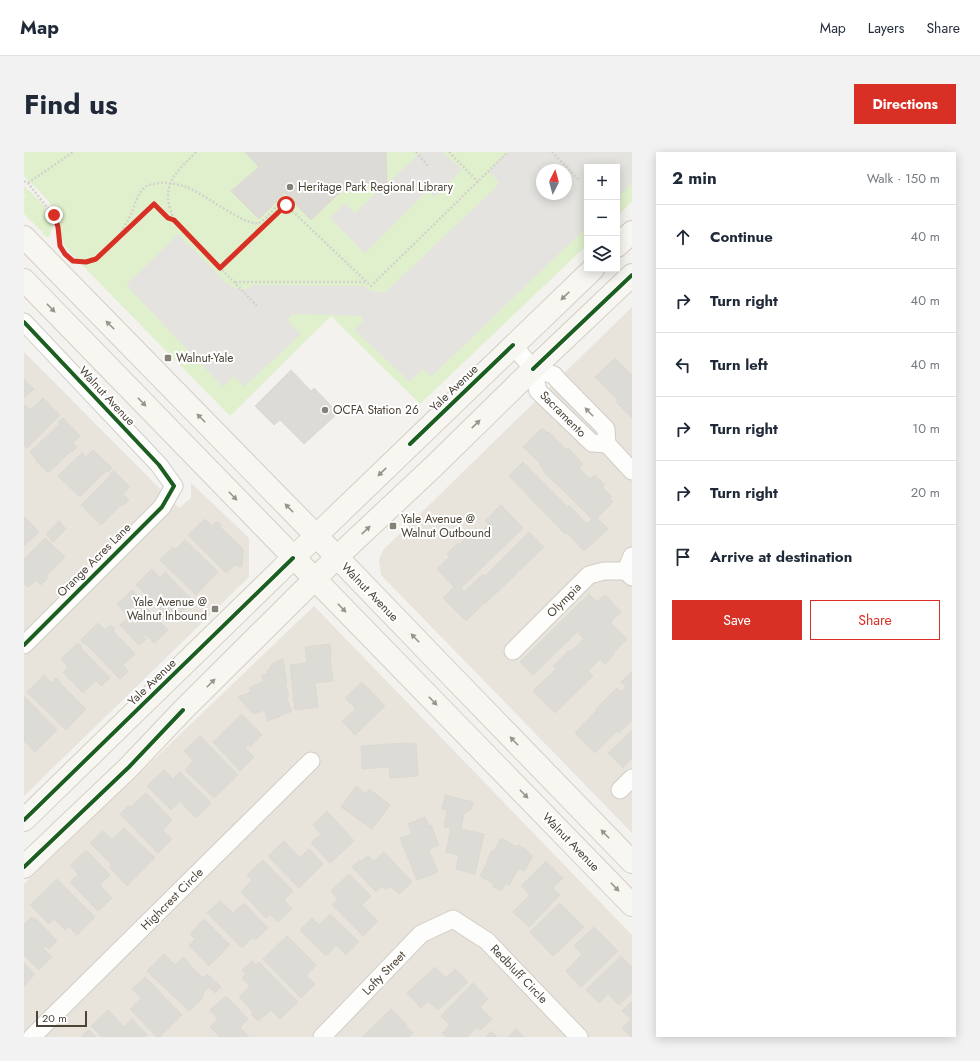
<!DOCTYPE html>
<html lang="en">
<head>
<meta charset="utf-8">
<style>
	body { margin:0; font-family:Jost,sans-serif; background:#f2f2f3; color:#1f2937 }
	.controls { position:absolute; right:12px; top:12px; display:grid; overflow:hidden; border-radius:0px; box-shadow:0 2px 10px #0003 }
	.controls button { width:36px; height:36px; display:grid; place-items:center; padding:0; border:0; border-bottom:1px solid #e0e1e3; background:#fff; color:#1f2937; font:20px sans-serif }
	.compass { position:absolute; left:512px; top:12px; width:36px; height:36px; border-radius:50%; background:#fff; box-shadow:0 2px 10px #0003; rotate:6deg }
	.scale { position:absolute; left:12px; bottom:10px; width:51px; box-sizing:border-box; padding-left:4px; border:2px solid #4c4437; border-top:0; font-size:11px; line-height:14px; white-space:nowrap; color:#4c4437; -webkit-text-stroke:3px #fff; paint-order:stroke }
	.stop { position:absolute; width:12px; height:12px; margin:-9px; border:3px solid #d93025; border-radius:50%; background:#fff }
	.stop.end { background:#d93025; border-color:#fff; box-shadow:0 1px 4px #0008 }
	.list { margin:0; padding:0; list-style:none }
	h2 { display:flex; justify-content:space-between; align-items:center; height:52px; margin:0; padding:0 16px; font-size:17px }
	h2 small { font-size:13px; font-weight:400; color:#747a83 }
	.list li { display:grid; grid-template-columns:26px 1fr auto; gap:12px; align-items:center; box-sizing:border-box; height:64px; padding:0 16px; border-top:1px solid #e0e1e3 }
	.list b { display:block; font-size:15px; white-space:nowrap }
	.list em { font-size:13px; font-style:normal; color:#747a83 }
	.actions { display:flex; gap:8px; padding:12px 16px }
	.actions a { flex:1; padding:9px 0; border:1px solid #d93025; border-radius:0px; text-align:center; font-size:14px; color:#d93025 }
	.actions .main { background:#d93025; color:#fff }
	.icon { flex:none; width:22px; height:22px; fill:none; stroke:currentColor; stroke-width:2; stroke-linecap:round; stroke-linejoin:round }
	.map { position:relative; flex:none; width:608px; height:885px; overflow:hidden; border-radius:0px }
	header { display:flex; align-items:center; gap:24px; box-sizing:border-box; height:56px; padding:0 20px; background:#fff; border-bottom:1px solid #e0e1e3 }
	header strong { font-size:19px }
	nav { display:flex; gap:22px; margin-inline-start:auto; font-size:14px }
	.intro { display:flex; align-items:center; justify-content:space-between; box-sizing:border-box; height:96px; padding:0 24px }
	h1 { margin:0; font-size:28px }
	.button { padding:10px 18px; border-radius:0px; background:#d93025; color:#fff; font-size:14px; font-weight:700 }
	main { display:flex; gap:24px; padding:0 24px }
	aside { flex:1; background:#fff; border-radius:0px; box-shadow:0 2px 10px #0003 }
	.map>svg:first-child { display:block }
</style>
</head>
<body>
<header>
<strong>Map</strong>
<nav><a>Map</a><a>Layers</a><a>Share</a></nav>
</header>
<div class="intro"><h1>Find us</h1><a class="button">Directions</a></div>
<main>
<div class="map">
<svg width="608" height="885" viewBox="0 0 608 885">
	<rect width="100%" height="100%" fill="#f3f2ee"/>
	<g fill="#e8e4db">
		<polygon points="608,155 608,681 357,423 355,408 359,398"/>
		<polygon points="0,200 155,356 167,346 167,331 225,386 225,425 0,644"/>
		<polygon points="290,454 608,783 608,885 0,885 0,732"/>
	</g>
	<g fill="#e0f0cc" fill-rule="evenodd">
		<path d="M0,0H608V50L593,64V15H563V93L396,252L307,164L206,264L50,105C44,98 38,92 37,83C35,75 36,67 32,59C25,48 9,33 0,24ZM518,18H542V42H518Z"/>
		<path d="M0,34C13,46 39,67 24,86L18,81L19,79L18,78L17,79L0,62V46L2,44L0,42Z"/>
	</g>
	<g fill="#e5e3df" fill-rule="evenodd">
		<polygon points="397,0 419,0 438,18 411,45 404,38 341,101 306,66 321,51 331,61"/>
		<path d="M484,0H608V31L593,46V15H563V75L408,224L398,217L386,230L330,178L338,170L339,168L337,164L271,162L267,163L265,167V171L277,182L220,235L210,224L199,235L102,133L154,82L200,129L209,135L216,137H222L230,133L341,134L345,138L351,140H360L364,138L474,33V29L466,21V18ZM518,18H542V42H518Z"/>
	</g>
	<g fill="#dddbd6" stroke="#dcd9d3">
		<polygon points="221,0 362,0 363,32 326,31 287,68 261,41 235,67 207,39 235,15"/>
		<polygon points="591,206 608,223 608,266 592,250 594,248 571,225"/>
		<polygon points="267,218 287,239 290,236 314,261 280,292 256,268 250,273 231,254"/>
		<polygon points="0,227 10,237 0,246"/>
		<polygon points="19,246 36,263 3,296 0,293 0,252 6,258"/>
		<polygon points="39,266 56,284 48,291 53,295 48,300 47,299 24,321 12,309 13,308 6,300 36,272 34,270"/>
		<polygon points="518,276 524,281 525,280 542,298 544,296 559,312 555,316 566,327 571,323 581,333 578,335 588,345 586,347 589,350 573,366 584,377 560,399 543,381 541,382 485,324 499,310 544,355 545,353 563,372 568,367 535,334 535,335 519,319 520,318 515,313 517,312 499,295"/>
		<polygon points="69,298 88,316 84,320 83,318 56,345 34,324 58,301 62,305"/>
		<polygon points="90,319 106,335 99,342 105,348 99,354 97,353 77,373 57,353 87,323 86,322"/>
		<polygon points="477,353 499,376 437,436 440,440 459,422 461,424 505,380 520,395 461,452 460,451 442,469 419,446 430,435 413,417 426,404 423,402 434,391 435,393 449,379 454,383 465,373 461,369"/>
		<polygon points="0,364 15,380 0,394"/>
		<polygon points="181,367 188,374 193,369 197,373 196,375 220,398 219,399 218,415 211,413 202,421 164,383"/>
		<polygon points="35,369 42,377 29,390 22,382"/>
		<polygon points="21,386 41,405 22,424 24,426 17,433 12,428 4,435 0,432 0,407"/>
		<polygon points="161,388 194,420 172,443 136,408 149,395 151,398"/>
		<polygon points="128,417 136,426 141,420 169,449 155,462 153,460 146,467 112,433"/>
		<polygon points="108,438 120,451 119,452 144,478 130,491 121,482 119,484 122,487 115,493 96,473 105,465 93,452"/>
		<polygon points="565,442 573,450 581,443 597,460 586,470 603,487 589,501 591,502 581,512 576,507 564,519 569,524 531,561 509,539 532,517 529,514 545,498 546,500 560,487 553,480 509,523 496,510"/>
		<polygon points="74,471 81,478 87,473 91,478 89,479 111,502 99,513 104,519 96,527 61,491 60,492 57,488"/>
		<polygon points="54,491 58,495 57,496 86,526 77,534 72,528 59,541 39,520 44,515 37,507"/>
		<polygon points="306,492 307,504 306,504 309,529 291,531 294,555 271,558 266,513 283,511 281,495"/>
		<polygon points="259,507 263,532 261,532 265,544 262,545 268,559 244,569 240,558 229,562 214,545 227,540 225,536 240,529 237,524 244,521 243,518 247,516 246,514 248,513 248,512"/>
		<polygon points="608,519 608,568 595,581 593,579 571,601 551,581 573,558 572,557 593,536 597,540 602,535 597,530"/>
		<polygon points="20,523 27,531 32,526 37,530 36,531 62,557 42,578 3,540"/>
		<polygon points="338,530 361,554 331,583 318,569 332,557 321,546"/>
		<polygon points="0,544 33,578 11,600 0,589"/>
		<polygon points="218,562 238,583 226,595 224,593 221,596 230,605 216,619 189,590"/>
		<polygon points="608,578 608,606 599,616 584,601"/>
		<polygon points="176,584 214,623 190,646 161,618 169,609 160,599"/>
		<polygon points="382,591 382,592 392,591 394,624 366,626 365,615 338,617 337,594"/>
		<polygon points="140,618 149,627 156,620 187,651 172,666 156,649 147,658 123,634"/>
		<polygon points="332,634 342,642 345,637 366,653 348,677 317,655"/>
		<polygon points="122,641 148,668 139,678 148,687 134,701 96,662 105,653 107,655"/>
		<polygon points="421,643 449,650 447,657 440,661 437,677 460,682 451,722 432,717 435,703 422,700 427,676 420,675 423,658 418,657"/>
		<polygon points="303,659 330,689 306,711 287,691 297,682 289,673"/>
		<polygon points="401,665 405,674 407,673 415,693 405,698 414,720 393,728 376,686 388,682 384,672"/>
		<polygon points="100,676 131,706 103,734 85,715 88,713 66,691 79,679 88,688"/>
		<polygon points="477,686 493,695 494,693 504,699 504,701 509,704 500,719 495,716 485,733 482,731 477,739 469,735 470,732 456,724 464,709 463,708 468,699 470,699"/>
		<polygon points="260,689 276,706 285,697 299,712 275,736 244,704"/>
		<polygon points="62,698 86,723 76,733 88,746 74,759 46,730 54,722 47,713"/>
		<polygon points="360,700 388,730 375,742 366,734 362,738 358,734 352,740 328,715 336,708 337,710 344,703 350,709"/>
		<polygon points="239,708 269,739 260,748 268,757 254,770 246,762 242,766 217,740 228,728 223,723"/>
		<polygon points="522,709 539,726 529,736 536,743 505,775 489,760 506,743 497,734"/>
		<polygon points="325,722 347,744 338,753 354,769 339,784 308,753 314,747 307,739"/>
		<polygon points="33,727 71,765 53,783 45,775 41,778 30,767 25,772 6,753"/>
		<polygon points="196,749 209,761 220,751 244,776 231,788 229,785 218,796 183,761"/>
		<polygon points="536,751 560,775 529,804 506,780"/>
		<polygon points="306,762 335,790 322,803 312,793 302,804 276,778 288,766 295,773"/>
		<polygon points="8,765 10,767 11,766 33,789 25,797 21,794 19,796 28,805 15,818 0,803 0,772"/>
		<polygon points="180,767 206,793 185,814 165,794 171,787 166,782"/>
		<polygon points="570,775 594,799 557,835 542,819 558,802 550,794"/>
		<polygon points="263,784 292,813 282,824 291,832 277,846 239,807"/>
		<polygon points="140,802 151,813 159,805 166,812 166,813 179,826 183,822 197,835 191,841 185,835 178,842 180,844 177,846 178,847 165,859 123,819"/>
		<polygon points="597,804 608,815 608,840 595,853 584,842 575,851 562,838"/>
		<polygon points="228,809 232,813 235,810 274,850 256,867 247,858 234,869 227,862 229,860 215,845 226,834 218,826 222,822 218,818"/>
		<polygon points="0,811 11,822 0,834"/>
		<polygon points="411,815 422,826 431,817 444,830 414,858 404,849 397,856 383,841"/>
		<polygon points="121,825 158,863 136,885 133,885 106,857 117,846 108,837"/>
		<polygon points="449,831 464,847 456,855 468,867 457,878 453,875 443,885 422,885 418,881 426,873 417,864"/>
		<polygon points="202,844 224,867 216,875 225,885 196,885 186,875 194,867 186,858"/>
		<polygon points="608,849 608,885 607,885 598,876 607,867 598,859"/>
		<polygon points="367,857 383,873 382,874 389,881 385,885 338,885"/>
		<polygon points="84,858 100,875 108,867 123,883 120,885 78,885 67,874"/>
		<polygon points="492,877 500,885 484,885"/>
		<polygon points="65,878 72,885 57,885"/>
		<polygon points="467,879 473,885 462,885"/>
	</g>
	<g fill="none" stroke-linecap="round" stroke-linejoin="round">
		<g stroke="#d0cdc8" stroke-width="19">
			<g id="minor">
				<polyline points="0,170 135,313 150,334 138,355 0,493"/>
				<polyline points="489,193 509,217 514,239 568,291 583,292"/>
				<polyline points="509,217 530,223 533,227 582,277 583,292 608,319"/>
				<polyline points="608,404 602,419 608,425"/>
				<polyline points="489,499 565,423 580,419 602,419"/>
				<polyline points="596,638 608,626"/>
				<polyline points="8,885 287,609"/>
				<polyline points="298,885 397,782 429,767 463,789 555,885"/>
			</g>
		</g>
		<g stroke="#d4cfc4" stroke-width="24">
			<g id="secondary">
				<polyline points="0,85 313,405 418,514 608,710"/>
				<polyline points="593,94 608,80"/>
				<polyline points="0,128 608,753"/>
				<polyline points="0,668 269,406 569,117"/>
				<polyline points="0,715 105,615 159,558 313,405 409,315 509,217 608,123"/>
			</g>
		</g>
		<g stroke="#d3d2cc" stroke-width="2.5" stroke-dasharray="2 2" stroke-linecap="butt">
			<path d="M172,0C156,17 140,28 145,53C146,58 149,64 150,68L233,154"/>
			<polyline points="392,0 404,14"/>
			<polyline points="425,0 454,30"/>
			<polyline points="528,0 555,28"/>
			<polyline points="0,29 4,31 29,63 34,75 36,94"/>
			<polyline points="4,31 49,0"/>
			<path d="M96,84C98,76 104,70 107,62C111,53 113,42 121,35C125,32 130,32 135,31C143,30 154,32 162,35C178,40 222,75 235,71C240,69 249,58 253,54V50"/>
			<polyline points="52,109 62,110 72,107 130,52 144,66 150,68"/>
			<polyline points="196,116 262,53 347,134 484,0"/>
			<polyline points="211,130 342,130"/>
		</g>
		<use href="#minor" stroke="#fdfdfc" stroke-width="17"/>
		<use href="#secondary" stroke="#f7f6f1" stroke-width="22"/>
		<g stroke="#fff" stroke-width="6">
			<g id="cycleway">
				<polyline points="0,170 135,313 150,334 138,355 0,493"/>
				<polyline points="509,217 608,123"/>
				<polyline points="386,292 489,193"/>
				<polyline points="0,668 269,406"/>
				<polyline points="0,715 105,615 159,558"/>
			</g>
		</g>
		<use href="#cycleway" stroke="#1b5e20" stroke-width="4"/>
	</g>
	<defs><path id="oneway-solid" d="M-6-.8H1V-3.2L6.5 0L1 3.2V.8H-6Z"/></defs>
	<g fill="#99948b">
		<use href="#oneway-solid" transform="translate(541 144) rotate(136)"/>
		<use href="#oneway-solid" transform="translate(27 156) rotate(46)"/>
		<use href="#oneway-solid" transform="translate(86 173) rotate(-135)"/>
		<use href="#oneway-solid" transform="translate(118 250) rotate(46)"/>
		<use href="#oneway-solid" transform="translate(177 266) rotate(-135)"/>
		<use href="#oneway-solid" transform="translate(452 272) rotate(-44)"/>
		<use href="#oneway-solid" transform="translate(358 320) rotate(136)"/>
		<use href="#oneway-solid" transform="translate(209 344) rotate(46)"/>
		<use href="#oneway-solid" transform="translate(265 356) rotate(-134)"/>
		<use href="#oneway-solid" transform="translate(342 378) rotate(-43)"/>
		<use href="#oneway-solid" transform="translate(318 456) rotate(46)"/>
		<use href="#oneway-solid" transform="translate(391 486) rotate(-134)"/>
		<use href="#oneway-solid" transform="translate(187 531) rotate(-45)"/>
		<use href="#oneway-solid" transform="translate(409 549) rotate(46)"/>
		<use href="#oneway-solid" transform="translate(490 589) rotate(-134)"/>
		<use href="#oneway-solid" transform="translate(500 642) rotate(46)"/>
		<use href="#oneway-solid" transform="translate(581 682) rotate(-134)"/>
		<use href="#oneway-solid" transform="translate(591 735) rotate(46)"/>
	</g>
	<use fill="#9c9790" href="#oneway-solid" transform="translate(565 260) rotate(-134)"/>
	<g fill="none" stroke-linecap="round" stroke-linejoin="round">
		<polyline stroke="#d93025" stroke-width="5" points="30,63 34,75 36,94 41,102 49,109 62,110 72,107 130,52 144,66 150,68 196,116 262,53"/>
	</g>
	<g fill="#868177" stroke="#fff" stroke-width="1.5">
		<circle cx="266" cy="35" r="4"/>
		<rect x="140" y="202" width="8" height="8" rx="2"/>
		<circle cx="301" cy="258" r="4"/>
		<rect x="365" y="370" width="8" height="8" rx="2"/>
		<rect x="187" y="453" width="8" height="8" rx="2"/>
	</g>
	<g text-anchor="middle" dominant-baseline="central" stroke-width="4" stroke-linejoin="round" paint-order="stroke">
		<g font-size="12" fill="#4c4437" stroke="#fff" text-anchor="start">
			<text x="274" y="35">Heritage Park Regional Library</text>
			<text x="152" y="206">Walnut-Yale</text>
			<text x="309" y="258">OCFA Station 26</text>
			<text x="377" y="367">Yale Avenue @<tspan x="377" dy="14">Walnut Outbound</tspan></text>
			<text x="183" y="450" text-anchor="end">Yale Avenue @<tspan x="183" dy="14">Walnut Inbound</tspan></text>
		</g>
		<g font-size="12" fill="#4c4437" stroke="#fff">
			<text transform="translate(430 236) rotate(-44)">Yale Avenue</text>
			<text transform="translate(83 244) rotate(47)">Walnut Avenue</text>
			<text transform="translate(539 262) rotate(45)">Sacramento</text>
			<text transform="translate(70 408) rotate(-45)">Orange Acres Lane</text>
			<text transform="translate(346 440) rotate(46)">Walnut Avenue</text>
			<text transform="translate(540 448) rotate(-45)">Olympia</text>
			<text transform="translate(128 530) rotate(-44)">Yale Avenue</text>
			<text transform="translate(547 690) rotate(46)">Walnut Avenue</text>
			<text transform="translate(148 747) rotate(-45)">Highcrest Circle</text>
			<text transform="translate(360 821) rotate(-46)">Lofty Street</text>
			<text transform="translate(495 822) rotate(46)">Redbluff Circle</text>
		</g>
	</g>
</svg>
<div class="controls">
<button>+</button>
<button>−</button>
<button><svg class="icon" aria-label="layers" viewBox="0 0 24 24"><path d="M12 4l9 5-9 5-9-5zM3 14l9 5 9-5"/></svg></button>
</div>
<svg class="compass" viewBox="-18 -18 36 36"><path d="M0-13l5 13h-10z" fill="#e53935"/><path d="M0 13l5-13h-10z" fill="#747a83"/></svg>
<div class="scale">20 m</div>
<div class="stop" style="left:262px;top:53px"></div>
<div class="stop end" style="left:30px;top:63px"></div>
</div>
<aside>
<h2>2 min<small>Walk · 150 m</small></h2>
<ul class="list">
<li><svg class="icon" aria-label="ahead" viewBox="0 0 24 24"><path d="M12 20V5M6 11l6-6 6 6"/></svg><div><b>Continue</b></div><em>40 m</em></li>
<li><svg class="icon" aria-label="right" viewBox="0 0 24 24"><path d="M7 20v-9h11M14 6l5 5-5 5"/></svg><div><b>Turn right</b></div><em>40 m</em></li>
<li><svg class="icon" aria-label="left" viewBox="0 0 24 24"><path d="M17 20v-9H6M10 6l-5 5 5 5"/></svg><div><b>Turn left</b></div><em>40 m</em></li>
<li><svg class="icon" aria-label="right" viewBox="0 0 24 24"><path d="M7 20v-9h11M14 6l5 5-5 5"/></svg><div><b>Turn right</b></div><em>10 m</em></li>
<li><svg class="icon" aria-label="right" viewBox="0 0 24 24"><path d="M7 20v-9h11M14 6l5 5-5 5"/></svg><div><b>Turn right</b></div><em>20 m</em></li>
<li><svg class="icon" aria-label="arrive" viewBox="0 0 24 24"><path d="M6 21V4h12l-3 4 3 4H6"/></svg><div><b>Arrive at destination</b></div></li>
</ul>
<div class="actions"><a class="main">Save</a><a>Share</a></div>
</aside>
</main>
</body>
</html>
